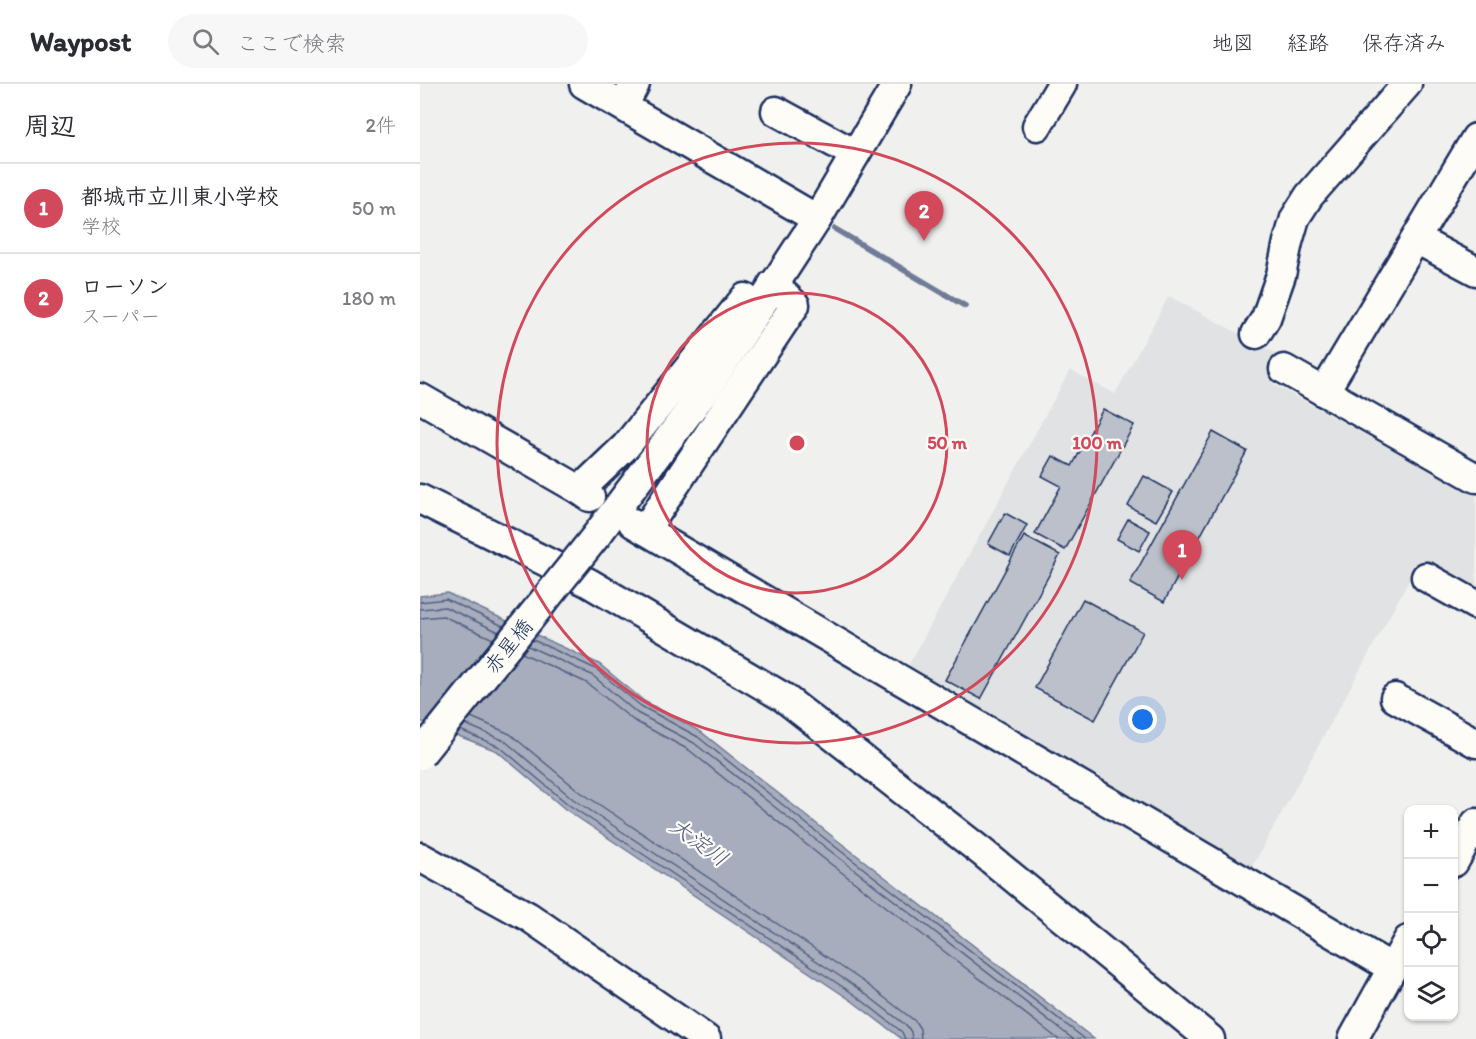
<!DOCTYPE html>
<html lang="ja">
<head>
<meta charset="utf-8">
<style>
	body { margin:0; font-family:Itim,"Klee One",sans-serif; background:#f7f7f7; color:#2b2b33 }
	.controls { position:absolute; right:18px; bottom:18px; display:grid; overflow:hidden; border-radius:12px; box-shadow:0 2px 4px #0004 }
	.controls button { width:54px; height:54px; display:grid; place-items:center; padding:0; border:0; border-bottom:2px solid #e1e1e2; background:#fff; color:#2b2b33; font:30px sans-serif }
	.you { position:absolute; left:723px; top:636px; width:21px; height:21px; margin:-15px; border:4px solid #fff; border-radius:50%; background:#1a73e8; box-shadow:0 0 0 9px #1a73e833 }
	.badge { display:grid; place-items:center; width:39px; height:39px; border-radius:50%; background:#d1495b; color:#fff; font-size:20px; font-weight:700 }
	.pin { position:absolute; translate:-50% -50px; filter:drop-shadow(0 2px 3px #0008) }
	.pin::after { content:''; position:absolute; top:32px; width:21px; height:18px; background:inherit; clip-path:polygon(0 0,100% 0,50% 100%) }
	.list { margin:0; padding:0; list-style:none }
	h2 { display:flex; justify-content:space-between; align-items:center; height:78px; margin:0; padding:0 24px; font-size:26px }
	h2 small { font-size:20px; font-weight:400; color:#7c7c81 }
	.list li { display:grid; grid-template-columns:39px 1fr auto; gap:18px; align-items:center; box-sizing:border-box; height:90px; padding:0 24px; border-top:2px solid #e1e1e2 }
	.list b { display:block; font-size:22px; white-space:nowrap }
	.list p { margin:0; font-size:20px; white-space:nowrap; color:#7c7c81 }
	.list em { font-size:20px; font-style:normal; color:#7c7c81 }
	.icon { flex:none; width:33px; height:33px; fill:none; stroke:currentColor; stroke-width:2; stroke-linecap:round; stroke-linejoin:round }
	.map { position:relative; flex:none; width:1056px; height:955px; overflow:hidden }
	header { display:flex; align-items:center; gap:36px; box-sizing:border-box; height:84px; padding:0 30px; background:#fff; border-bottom:2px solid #e1e1e2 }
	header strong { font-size:28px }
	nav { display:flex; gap:33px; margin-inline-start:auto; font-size:21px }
	.search { width:420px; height:54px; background:#f7f7f7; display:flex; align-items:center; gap:15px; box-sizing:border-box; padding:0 21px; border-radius:33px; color:#7c7c81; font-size:22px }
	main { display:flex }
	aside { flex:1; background:#fff }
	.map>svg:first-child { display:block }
</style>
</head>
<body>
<header>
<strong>Waypost</strong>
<div class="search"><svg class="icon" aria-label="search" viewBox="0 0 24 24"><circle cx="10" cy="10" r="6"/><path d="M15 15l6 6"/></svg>ここで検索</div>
<nav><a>地図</a><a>経路</a><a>保存済み</a></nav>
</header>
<main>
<aside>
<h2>周辺<small>2件</small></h2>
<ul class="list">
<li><span class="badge">1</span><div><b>都城市立川東小学校</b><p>学校</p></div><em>50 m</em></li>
<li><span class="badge">2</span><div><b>ローソン</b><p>スーパー</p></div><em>180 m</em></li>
</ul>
</aside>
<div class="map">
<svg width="1056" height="955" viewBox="0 0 1056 955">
	<rect width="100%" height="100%" fill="#f0f0ee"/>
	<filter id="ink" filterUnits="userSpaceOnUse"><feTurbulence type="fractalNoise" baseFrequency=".0167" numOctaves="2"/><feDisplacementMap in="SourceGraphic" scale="12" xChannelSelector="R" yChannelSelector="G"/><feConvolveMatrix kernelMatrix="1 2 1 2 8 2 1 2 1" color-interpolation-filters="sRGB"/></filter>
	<g filter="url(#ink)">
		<polygon fill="#e0e2e3" points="749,212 866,275 853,300 1056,412 1056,513 998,480 828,790 486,586 650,286 695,310"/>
		<polygon fill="#a7adbd" stroke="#6f7b97" stroke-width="1.5" points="27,509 179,580 224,617 281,648 417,756 674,955 482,955 432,917 145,725 77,667 0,637 0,512"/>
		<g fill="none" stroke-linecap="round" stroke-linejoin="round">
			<g stroke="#536184" stroke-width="1.5">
				<polyline points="0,518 26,515 83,542"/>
				<polyline points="0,525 25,523 79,548"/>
				<polyline points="0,534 23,532 73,555"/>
				<polyline points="113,556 176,585 221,622 278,653 413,761 665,955"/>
				<polyline points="108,562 172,591 217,629 274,659 409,766 653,955"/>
				<polyline points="102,569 167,599 213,636 269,666 403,774 638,955"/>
				<polyline points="51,633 90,650 159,707 444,898 495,937 500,945 501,955"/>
				<polyline points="45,640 85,657 153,715 439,905 487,942 491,948 492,955"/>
				<polyline points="40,646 80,663 149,721 435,911 482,948 485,955"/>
			</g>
			<polyline stroke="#6f7b97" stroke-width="6" points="415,145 545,222"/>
		</g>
		<g fill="#bbc0ca" stroke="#1b2f5e" stroke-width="1.5">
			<polygon points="683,325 714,341 645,466 615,450 641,402 622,392 633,372 652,382"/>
			<polygon points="793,348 827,367 744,518 710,499"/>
			<polygon points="724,392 753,408 736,437 708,422"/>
			<polygon points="585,429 607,441 590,472 568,460"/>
			<polygon points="708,435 730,447 719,467 697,455"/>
			<polygon points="604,452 640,471 561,615 525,596"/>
			<polygon points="663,515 723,548 675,636 615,604"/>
		</g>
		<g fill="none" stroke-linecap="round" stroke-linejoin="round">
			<g stroke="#1b2f5e" stroke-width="33">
				<g id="minor">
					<polyline points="164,0 397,135"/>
					<polyline points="203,22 215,0"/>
					<polyline points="356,27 435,70"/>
					<polyline points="617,42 642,0"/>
					<polyline points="996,155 1056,187"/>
					<polyline points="836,250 846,234 861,191 868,158 875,134 889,112 987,0"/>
					<polyline points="864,285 1056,394"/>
					<polyline points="904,308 1056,54"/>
					<polyline points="0,314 160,406 170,413"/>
					<polyline points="160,406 206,362 325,214"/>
					<polyline points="0,415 169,499 363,613 562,768 790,955"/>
					<polyline points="213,439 972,884"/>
					<polyline points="225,446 375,221 353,200"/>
					<polyline points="176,452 286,305 397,135 477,0"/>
					<polyline points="1006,493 1056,521"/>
					<polyline points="975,614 1056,659"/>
					<polyline points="0,773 109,833 286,955"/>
					<polyline points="1034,778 1056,739"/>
					<polyline points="933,955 988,856"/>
				</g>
			</g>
			<use href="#minor" stroke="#fdfcf7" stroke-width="28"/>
			<g stroke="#1b2f5e" stroke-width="33" stroke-linecap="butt">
				<polyline id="minor-bridge" points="0,671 176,452"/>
			</g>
			<use href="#minor-bridge" stroke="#fdfcf7" stroke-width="28"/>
		</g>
	</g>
	<g fill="none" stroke="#d1495b" stroke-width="3">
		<circle cx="377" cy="359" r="150"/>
		<circle cx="377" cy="359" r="300"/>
	</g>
	<g text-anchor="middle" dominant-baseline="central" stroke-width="4.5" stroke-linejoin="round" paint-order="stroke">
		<g font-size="21" fill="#1b2f5e" stroke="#fdfcf7">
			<text transform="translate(88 562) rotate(-51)">赤星橋</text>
		</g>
		<g font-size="22" font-style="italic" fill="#4c5b7f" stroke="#fdfcf7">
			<text transform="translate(279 758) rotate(36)">大淀川</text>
		</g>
	</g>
	<circle cx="377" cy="359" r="9" fill="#d1495b" stroke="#fdfcf7" stroke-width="3"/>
	<g font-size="18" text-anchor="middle" font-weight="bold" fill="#d1495b" stroke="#fdfcf7" stroke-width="4.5" stroke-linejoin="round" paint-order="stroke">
		<text x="527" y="365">50 m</text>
		<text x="677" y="365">100 m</text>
	</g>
</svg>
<div class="controls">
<button>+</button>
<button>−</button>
<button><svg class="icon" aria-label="locate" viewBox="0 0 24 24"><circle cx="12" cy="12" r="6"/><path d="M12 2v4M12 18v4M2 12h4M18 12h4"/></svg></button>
<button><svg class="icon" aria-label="layers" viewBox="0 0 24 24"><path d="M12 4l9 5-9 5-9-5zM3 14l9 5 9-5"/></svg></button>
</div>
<div class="you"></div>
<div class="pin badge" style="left:762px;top:496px">1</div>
<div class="pin badge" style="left:504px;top:157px">2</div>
</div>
</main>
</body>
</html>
